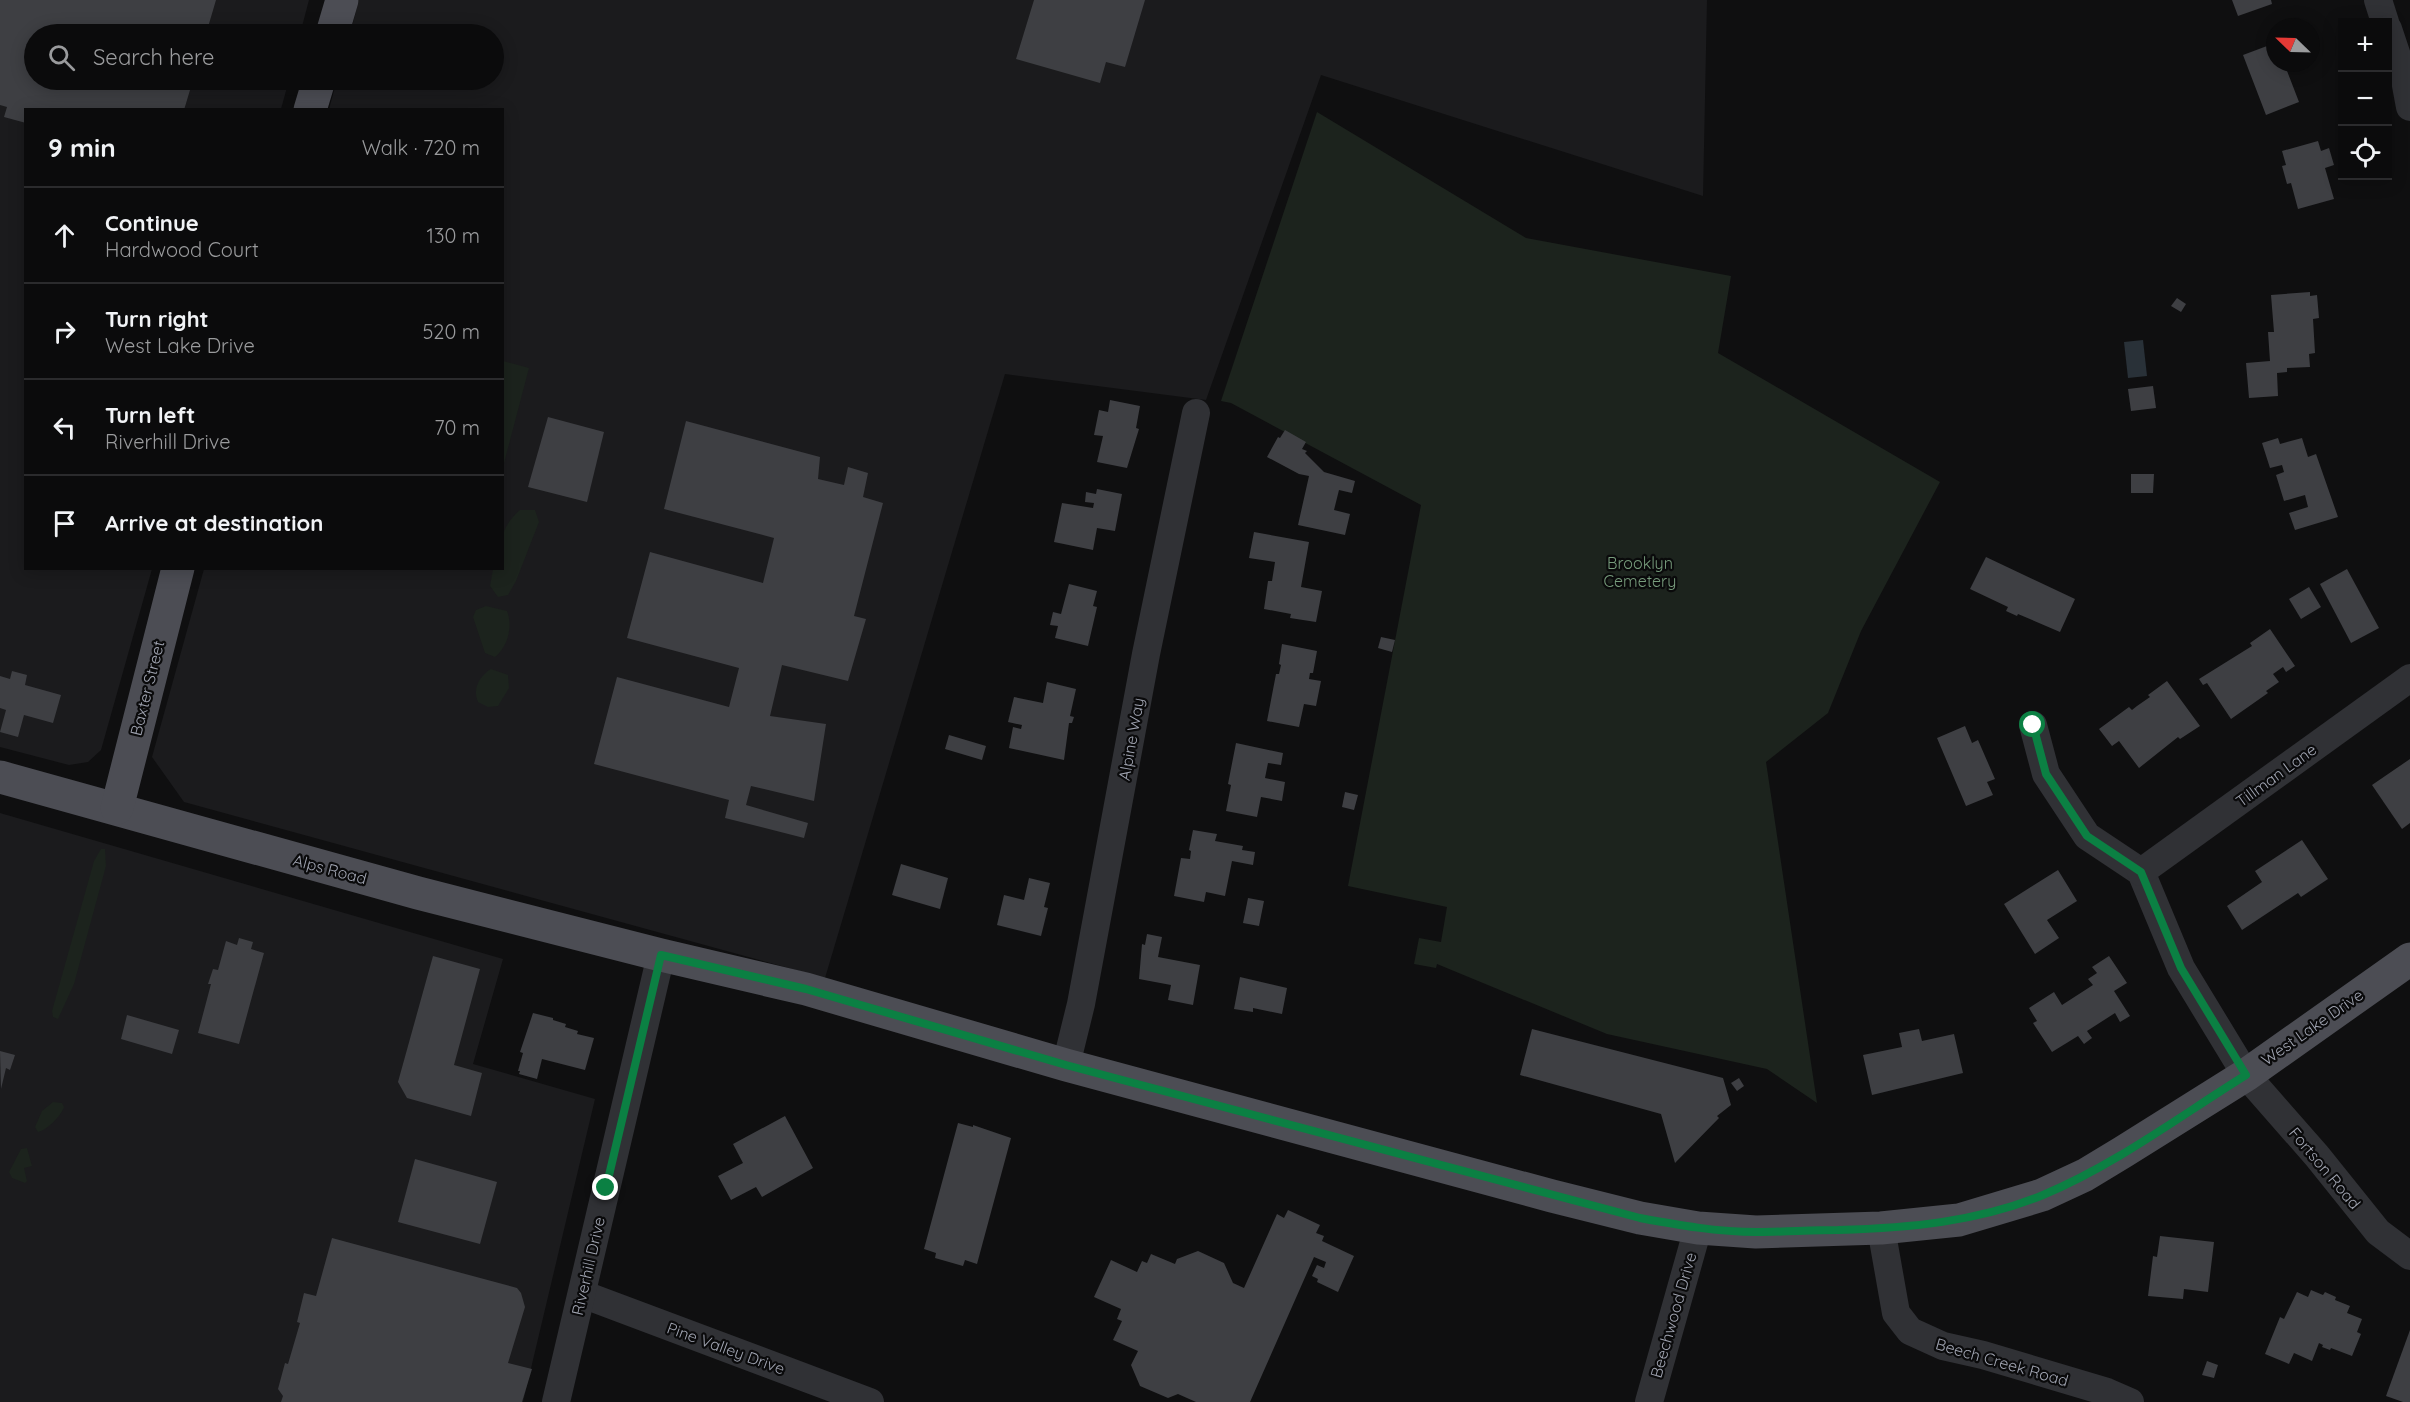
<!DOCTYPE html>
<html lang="en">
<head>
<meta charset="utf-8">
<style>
	body { margin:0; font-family:Quicksand,sans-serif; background:#141415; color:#f1f3f6 }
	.controls { position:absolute; right:18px; top:18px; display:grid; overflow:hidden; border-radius:0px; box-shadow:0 3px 15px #0003 }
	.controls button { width:54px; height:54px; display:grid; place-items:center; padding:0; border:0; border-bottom:2px solid #2b2b2d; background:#0b0b0c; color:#f1f3f6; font:30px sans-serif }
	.compass { position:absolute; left:2266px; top:18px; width:54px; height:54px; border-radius:50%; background:#0b0b0c; box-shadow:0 3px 15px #0003; rotate:293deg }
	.stop { position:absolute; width:18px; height:18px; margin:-14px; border:4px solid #0b8043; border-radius:50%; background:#fff }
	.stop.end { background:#0b8043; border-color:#fff; box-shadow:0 2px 6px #0008 }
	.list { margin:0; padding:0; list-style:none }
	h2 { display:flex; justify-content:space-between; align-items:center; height:78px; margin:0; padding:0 24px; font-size:26px }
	h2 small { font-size:20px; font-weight:400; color:#9a9b9d }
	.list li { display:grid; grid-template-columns:39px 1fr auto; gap:18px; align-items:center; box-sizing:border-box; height:96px; padding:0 24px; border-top:2px solid #2b2b2d }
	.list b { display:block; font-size:22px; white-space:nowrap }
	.list p { margin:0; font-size:20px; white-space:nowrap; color:#9a9b9d }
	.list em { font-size:20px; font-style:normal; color:#9a9b9d }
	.icon { flex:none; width:33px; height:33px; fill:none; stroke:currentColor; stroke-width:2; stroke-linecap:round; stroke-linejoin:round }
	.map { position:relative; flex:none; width:2410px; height:1402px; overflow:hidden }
	.search { position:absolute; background:#0b0b0c; box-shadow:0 3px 15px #0003; left:24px; top:24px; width:480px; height:66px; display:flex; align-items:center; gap:15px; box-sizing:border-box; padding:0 21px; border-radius:33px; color:#9a9b9d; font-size:22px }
	.panel { position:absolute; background:#0b0b0c; box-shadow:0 3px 15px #0003; left:24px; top:108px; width:480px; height:462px; border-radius:0px }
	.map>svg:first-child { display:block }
</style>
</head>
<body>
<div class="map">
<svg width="2410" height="1402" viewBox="0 0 2410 1402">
	<rect width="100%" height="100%" fill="#0f0f10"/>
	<g fill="#1b1b1d">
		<polygon points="0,0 309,0 300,34 34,34 34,80 289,80 281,109 26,110 26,568 152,569 101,750 88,762 69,765 0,747"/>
		<polygon points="359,0 1707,0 1703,196 1321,75 1206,400 1005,374 825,978 184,802 152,757 204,569 502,568 502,110 329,109 337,80 494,80 494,34 350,34"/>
		<polygon points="0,813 503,959 473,1064 595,1099 523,1402 0,1402"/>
	</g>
	<g fill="#1c231d">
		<polygon points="1317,112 1526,238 1731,276 1718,353 1940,482 1861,631 1828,713 1766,762 1817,1103 1767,1069 1607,1034 1437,964 1436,968 1414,964 1419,938 1441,942 1447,907 1348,886 1421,505 1231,403 1221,401"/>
		<polygon points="503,361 529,368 503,467 502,361"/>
		<path d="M520,510H535L539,522L516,581L508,595L498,597L490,586L493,569L502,568C502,541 498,530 520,510Z"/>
		<path d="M486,606L507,611C513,626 508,647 495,657L485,653L473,617L476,610Z"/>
		<path d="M491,669L508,675L509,688L498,706L488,707L478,702C472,688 480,676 491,669Z"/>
		<polygon points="101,849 105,849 106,866 74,984 58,1019 53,1017 52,1011 94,861"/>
		<path d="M53,1102L62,1103L64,1107C61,1116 47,1130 38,1132L35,1127L42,1111Z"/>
		<polygon points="27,1148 32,1166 24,1168 27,1181 25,1183 12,1178 9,1172 21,1149"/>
	</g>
	<polygon fill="#293138" points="2143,340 2147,376 2128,378 2124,342"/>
	<g fill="#3e3f43">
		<polygon points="0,0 216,0 206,34 34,34 34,80 193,80 184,110 26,110 26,123 4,117 7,107 0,105"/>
		<polygon points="1034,0 1145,0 1125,67 1106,62 1100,83 1016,59"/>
		<polygon points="2232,0 2271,0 2272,4 2238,16"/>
		<polygon points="2275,43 2275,63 2284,63 2299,102 2266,115 2243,55"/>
		<polygon points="2318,141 2321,151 2329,148 2334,165 2325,168 2334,199 2298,209 2291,183 2287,184 2282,166 2286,165 2282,151"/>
		<polygon points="2310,292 2310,296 2317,295 2319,318 2313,319 2315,353 2309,354 2310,367 2287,368 2287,372 2277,373 2278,396 2249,398 2246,363 2270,361 2268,332 2274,332 2271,295"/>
		<polygon points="2177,298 2186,304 2181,312 2171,306"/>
		<polygon points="2153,386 2156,408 2131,411 2128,389"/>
		<polygon points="1110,400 1140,406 1136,428 1139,429 1127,468 1097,462 1103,436 1094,435 1099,410 1108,412"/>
		<polygon points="548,417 604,432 587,502 528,487"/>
		<polygon points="686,421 820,457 818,479 844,485 848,467 868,473 863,497 883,503 854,616 866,619 848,681 782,665 770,716 826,724 814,801 751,786 746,805 808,823 804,838 725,818 729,800 594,764 617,677 729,707 739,668 627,638 650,552 763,583 774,538 664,509"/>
		<polygon points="1285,430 1306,442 1302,449 1307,451 1305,453 1324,472 1355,481 1352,493 1339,490 1334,510 1350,514 1345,535 1298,525 1309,476 1299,474 1267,457 1278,437 1280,438"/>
		<polygon points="2278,438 2280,444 2302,438 2308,457 2316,454 2338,517 2295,530 2289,513 2308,507 2305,495 2284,501 2276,475 2284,472 2282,465 2270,468 2262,443"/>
		<polygon points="2131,474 2154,474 2153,493 2131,493"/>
		<polygon points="1097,489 1122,494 1115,531 1097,528 1093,550 1054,542 1062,503 1093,508 1094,503 1085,502 1086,492 1096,494"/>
		<polygon points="1254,532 1309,542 1301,587 1322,591 1316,622 1290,618 1291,614 1264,609 1268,581 1272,581 1275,562 1249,558"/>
		<polygon points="1986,557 2075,599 2060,632 2018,614 2017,616 2006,611 2008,607 1970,589"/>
		<polygon points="2347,569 2379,628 2351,643 2320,584"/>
		<polygon points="1069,584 1097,591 1093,606 1097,607 1088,646 1055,638 1058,626 1050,625 1053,612 1061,614"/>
		<polygon points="2309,587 2321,607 2301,619 2289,599"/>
		<polygon points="2270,629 2295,666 2286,672 2283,667 2273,674 2279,682 2266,691 2268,693 2231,719 2207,683 2203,685 2199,679 2252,646 2250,643"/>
		<polygon points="1381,637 1395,640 1392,652 1378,648"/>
		<polygon points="1282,644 1317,651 1313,673 1310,673 1309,679 1321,681 1316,706 1304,704 1299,727 1267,721 1276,674 1279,674 1281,665 1279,664"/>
		<polygon points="12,671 27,675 25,685 61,695 53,723 24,715 18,737 0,732 6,710 0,708 0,676 10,679"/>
		<polygon points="2167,681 2200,726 2180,739 2178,737 2139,768 2119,741 2112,746 2099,729 2129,707 2132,710 2137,706 2150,697 2148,695"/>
		<polygon points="1047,682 1076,689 1070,716 1074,717 1072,723 1069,723 1064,760 1009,748 1013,727 1021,729 1022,725 1008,722 1014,697 1043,703"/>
		<polygon points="1965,726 1972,743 1978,740 1995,779 1987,782 1993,795 1966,806 1937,738"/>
		<polygon points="949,735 986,746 982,760 945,749"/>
		<polygon points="1236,743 1283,753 1281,765 1268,763 1265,778 1285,782 1282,801 1261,797 1257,817 1226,811 1231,785 1228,784"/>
		<polygon points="2410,759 2410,823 2402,829 2372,785"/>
		<polygon points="1345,792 1358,795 1354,810 1342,807"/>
		<polygon points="1193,830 1217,834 1215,841 1243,846 1242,850 1255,852 1253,865 1232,861 1225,896 1206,892 1204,902 1174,896 1181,858 1190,859 1191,851 1189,850"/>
		<polygon points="2302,840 2328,879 2301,897 2298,893 2242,930 2227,906 2262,882 2255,871"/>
		<polygon points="901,864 948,878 940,909 892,895"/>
		<polygon points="2058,870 2077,901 2047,920 2059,938 2035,954 2004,904"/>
		<polygon points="1029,878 1050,883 1044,907 1048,908 1041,936 997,925 1004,895 1024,900"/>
		<polygon points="1248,898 1264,901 1259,926 1243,923"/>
		<polygon points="1147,934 1162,937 1158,957 1200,965 1193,1005 1168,1000 1171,985 1139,979 1142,944 1145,945"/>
		<polygon points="239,938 253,942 251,949 264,953 239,1044 198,1033 211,984 208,984 213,969 218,970 226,941 237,945"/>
		<polygon points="433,956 480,969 454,1065 482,1073 471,1116 407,1098 398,1082"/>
		<polygon points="2109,956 2127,983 2114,991 2130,1016 2120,1022 2115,1013 2087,1031 2092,1038 2084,1044 2078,1036 2052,1052 2033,1023 2037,1021 2029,1008 2054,992 2062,1005 2093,985 2088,979 2097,973 2092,967"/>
		<polygon points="1240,977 1287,988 1282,1014 1253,1008 1253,1012 1234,1009"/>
		<polygon points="533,1013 553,1018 553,1020 566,1024 565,1027 578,1031 577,1034 594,1038 585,1070 542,1059 537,1079 519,1074 520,1071 518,1071 523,1053 520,1052"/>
		<polygon points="127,1015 179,1030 172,1054 121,1039"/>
		<polygon points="1532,1029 1723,1078 1731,1105 1717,1116 1719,1118 1675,1163 1661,1114 1520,1075"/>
		<polygon points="1919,1029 1922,1041 1954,1034 1963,1073 1872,1095 1863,1055 1902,1047 1899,1033"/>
		<polygon points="0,1051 15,1055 10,1070 6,1068 1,1089"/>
		<polygon points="1739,1078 1744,1086 1737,1091 1731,1083"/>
		<polygon points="785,1116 813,1168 762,1197 756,1187 731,1200 718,1176 743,1163 733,1144"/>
		<polygon points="958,1123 973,1127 973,1125 1011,1138 977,1264 965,1260 963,1266 935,1258 936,1253 924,1249"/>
		<polygon points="415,1159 497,1182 480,1244 398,1222"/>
		<polygon points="1288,1210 1320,1225 1316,1233 1324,1236 1322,1241 1354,1256 1338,1292 1317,1282 1318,1279 1312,1276 1317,1265 1324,1268 1326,1262 1314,1257 1250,1402 1196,1402 1178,1394 1168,1398 1140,1386 1131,1365 1138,1351 1113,1340 1122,1321 1117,1319 1121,1309 1094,1297 1111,1260 1137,1272 1142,1261 1147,1263 1151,1254 1175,1264 1177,1259 1198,1251 1224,1263 1233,1283 1244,1288 1277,1214 1284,1218"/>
		<polygon points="2160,1236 2214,1242 2208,1292 2184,1289 2183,1299 2148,1296 2153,1256 2157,1257"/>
		<polygon points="332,1238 517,1288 521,1293 525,1307 508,1363 532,1369 522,1402 281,1402 283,1396 278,1389 285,1363 288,1364 300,1323 297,1322 304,1293 316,1296"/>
		<polygon points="2311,1290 2323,1295 2325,1292 2336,1297 2335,1300 2350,1306 2347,1313 2362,1319 2357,1332 2361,1334 2352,1356 2331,1348 2330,1350 2322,1347 2323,1345 2319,1343 2312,1361 2294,1353 2289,1364 2265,1354 2280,1317 2284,1319 2297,1292 2308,1297"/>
		<polygon points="2410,1330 2410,1402 2403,1402 2386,1396"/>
		<polygon points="2207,1361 2218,1365 2214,1378 2202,1375"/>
	</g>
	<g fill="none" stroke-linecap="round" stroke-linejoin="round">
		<g stroke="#303135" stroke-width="28">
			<polyline points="2378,0 2385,22"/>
			<polyline points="2388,29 2405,80 2410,107"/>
			<polyline points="2033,725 2046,774 2087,836 2141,872 2181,968 2246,1075 2317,1156 2378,1232 2410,1256"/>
			<polyline points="2141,872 2410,678"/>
			<polyline points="1066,1065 1081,1004 1146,654 1196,413"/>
			<polyline points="1881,1228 1896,1313 1910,1331 1943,1346 1983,1355 2107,1392 2130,1402"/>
			<polyline points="582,1294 870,1402"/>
			<polyline points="556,1402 661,955"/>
			<polyline points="1649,1402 1698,1228"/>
		</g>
		<g stroke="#4c4d54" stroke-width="33">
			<polyline points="332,34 342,0"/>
			<polyline points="310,110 319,80"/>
			<polyline points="0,777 418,893 661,955 806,989 1066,1065 1552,1196 1640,1218 1698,1228 1756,1232 1881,1228 1959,1220 2042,1195 2085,1175 2123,1152 2246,1075 2410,959"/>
			<polyline points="117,808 178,568"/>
		</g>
	</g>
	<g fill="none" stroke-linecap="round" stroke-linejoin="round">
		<path stroke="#0b8043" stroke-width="8" d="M606,1188L661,955L806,989L1066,1065L1640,1218C1678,1225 1717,1232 1757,1232C1784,1232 1811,1230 1838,1230C1908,1228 1978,1222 2043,1195C2115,1165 2180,1116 2246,1075L2181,968L2141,872L2087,836L2046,774L2033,725"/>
	</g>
	<g text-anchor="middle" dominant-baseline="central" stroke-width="4.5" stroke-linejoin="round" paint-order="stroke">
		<g font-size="16" fill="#779c7c" stroke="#0a0a0b">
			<text x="1640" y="563">Brooklyn<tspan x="1640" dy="18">Cemetery</tspan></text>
		</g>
		<g font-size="16" fill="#a0a4b1" stroke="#0a0a0b">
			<text transform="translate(147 688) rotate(-76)">Baxter Street</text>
			<text transform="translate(1131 739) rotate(-80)">Alpine Way</text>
			<text transform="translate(2276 775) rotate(-36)">Tillman Lane</text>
			<text transform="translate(330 869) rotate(15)">Alps Road</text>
			<text transform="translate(2312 1027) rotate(-35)">West Lake Drive</text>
			<text transform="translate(2325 1168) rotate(50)">Fortson Road</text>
			<text transform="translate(588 1266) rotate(-77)">Riverhill Drive</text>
			<text transform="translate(1673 1315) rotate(-74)">Beechwood Drive</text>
			<text transform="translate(726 1348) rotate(20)">Pine Valley Drive</text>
			<text transform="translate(2002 1362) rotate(16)">Beech Creek Road</text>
		</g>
	</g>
</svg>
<div class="controls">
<button>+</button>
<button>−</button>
<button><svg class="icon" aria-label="locate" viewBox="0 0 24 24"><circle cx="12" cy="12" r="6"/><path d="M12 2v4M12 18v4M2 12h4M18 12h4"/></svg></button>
</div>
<svg class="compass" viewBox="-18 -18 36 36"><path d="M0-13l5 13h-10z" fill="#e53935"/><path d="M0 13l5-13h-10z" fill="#9a9b9d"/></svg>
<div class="stop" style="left:2033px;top:725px"></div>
<div class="stop end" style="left:606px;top:1188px"></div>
<div class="search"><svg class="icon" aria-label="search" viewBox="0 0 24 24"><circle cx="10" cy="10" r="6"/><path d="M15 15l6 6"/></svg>Search here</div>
<section class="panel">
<h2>9 min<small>Walk · 720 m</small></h2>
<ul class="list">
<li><svg class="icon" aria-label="ahead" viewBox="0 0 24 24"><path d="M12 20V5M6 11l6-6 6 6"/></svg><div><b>Continue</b><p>Hardwood Court</p></div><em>130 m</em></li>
<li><svg class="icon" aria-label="right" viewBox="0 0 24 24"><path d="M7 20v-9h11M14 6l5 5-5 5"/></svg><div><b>Turn right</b><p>West Lake Drive</p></div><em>520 m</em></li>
<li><svg class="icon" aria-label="left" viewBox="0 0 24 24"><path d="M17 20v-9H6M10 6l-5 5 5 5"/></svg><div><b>Turn left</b><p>Riverhill Drive</p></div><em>70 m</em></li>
<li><svg class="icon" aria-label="arrive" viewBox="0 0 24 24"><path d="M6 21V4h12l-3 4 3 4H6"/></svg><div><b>Arrive at destination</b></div></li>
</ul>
</section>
</div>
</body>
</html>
